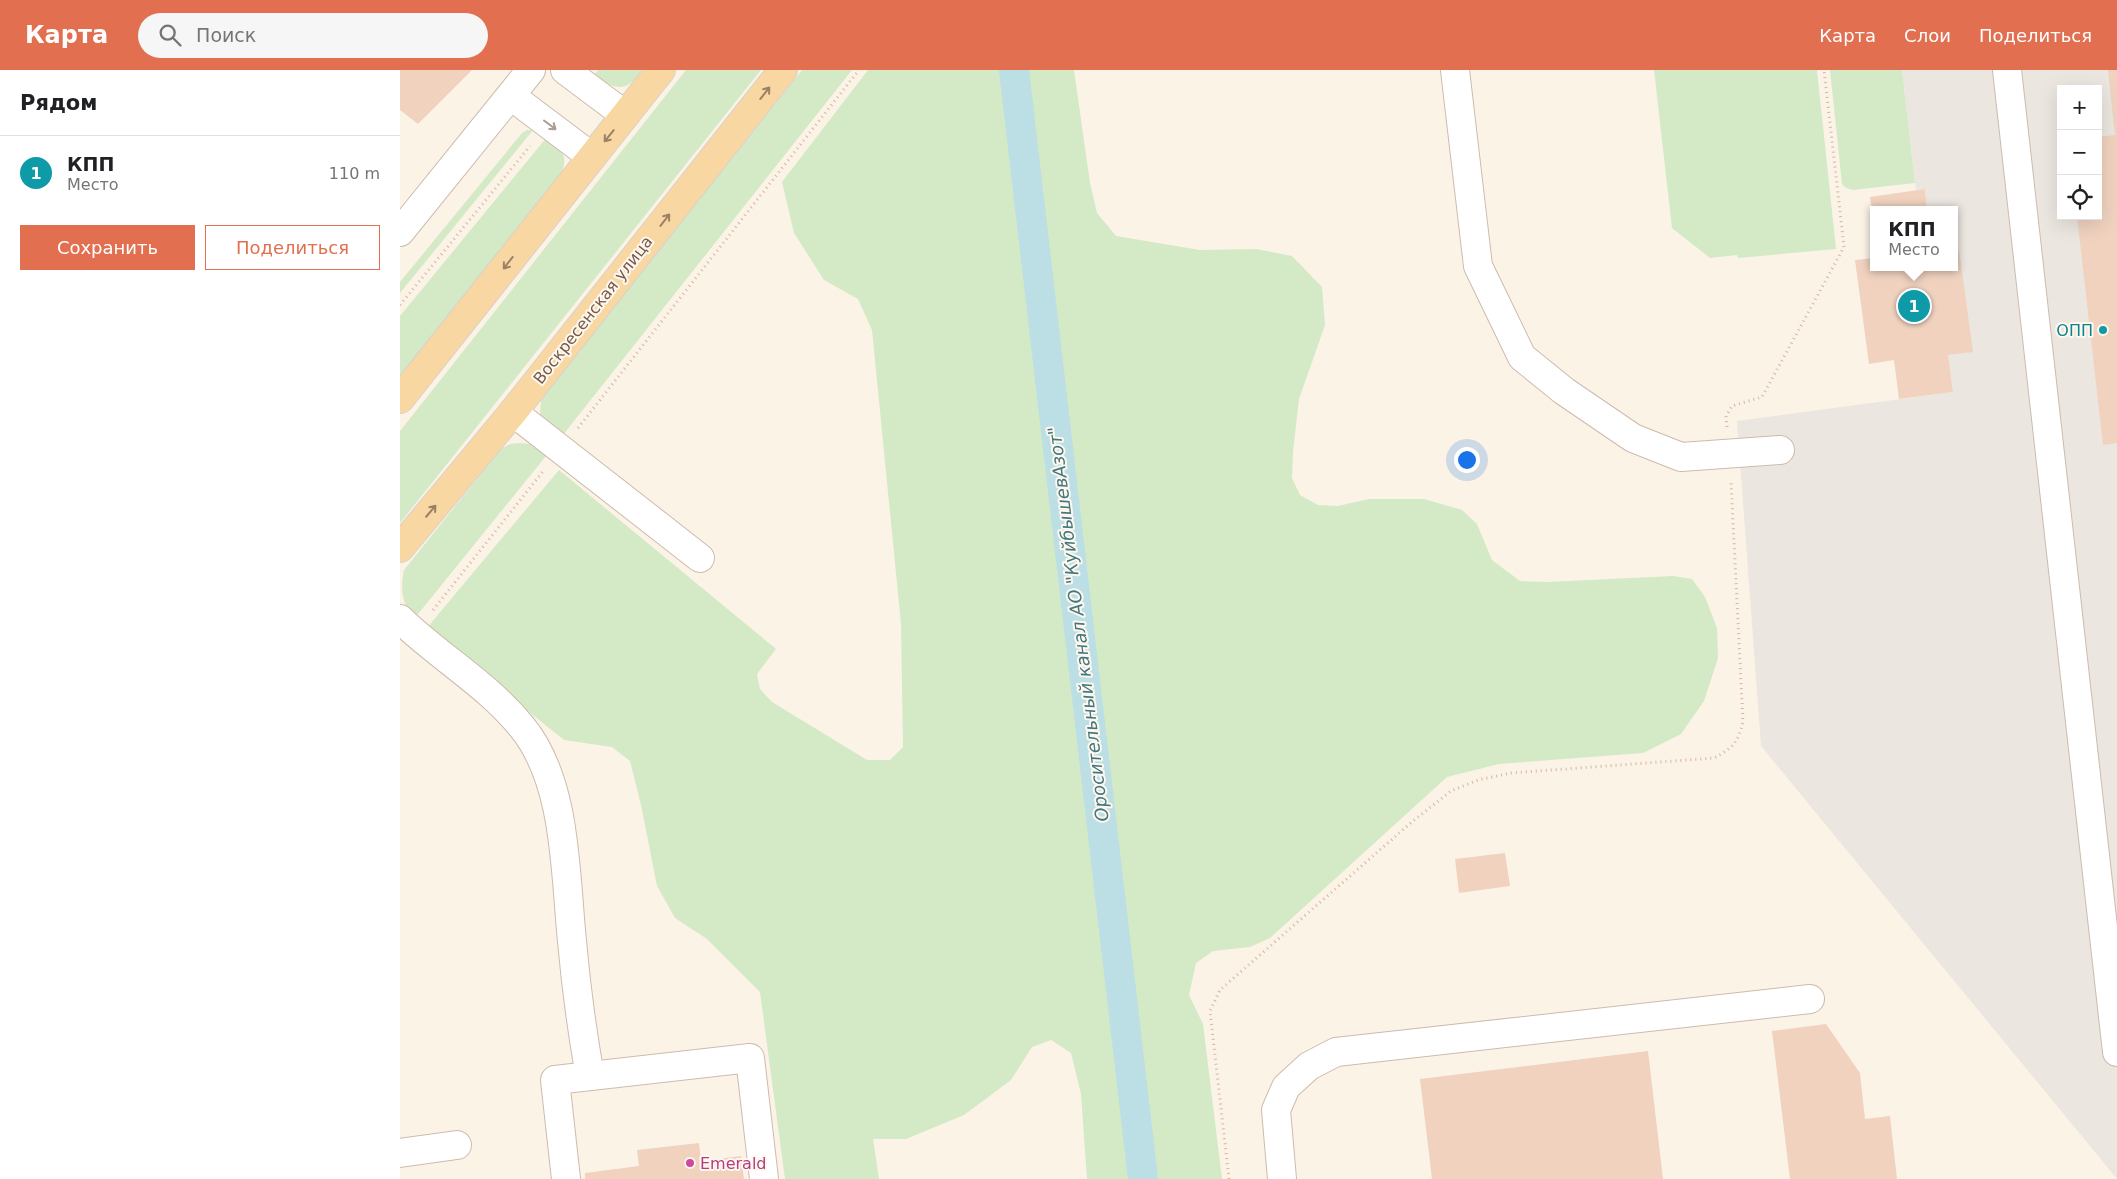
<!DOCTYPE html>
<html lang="ru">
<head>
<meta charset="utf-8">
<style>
	body { margin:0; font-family:"DejaVu Sans",sans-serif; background:#f6f6f6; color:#202124 }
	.controls { position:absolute; right:15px; top:15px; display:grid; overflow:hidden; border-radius:0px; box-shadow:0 5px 20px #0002 }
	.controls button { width:45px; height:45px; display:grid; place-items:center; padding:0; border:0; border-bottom:1px solid #e0e0e0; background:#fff; color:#202124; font:25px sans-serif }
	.you { position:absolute; left:1066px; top:389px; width:18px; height:18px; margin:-12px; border:4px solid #fff; border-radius:50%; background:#1a73e8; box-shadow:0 0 0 8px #1a73e833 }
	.badge { display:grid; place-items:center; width:32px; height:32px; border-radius:50%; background:#e16f50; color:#fff; font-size:16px; font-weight:700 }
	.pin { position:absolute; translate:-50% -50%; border:2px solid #fff; box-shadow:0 1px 5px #0006 }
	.popup { position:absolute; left:1470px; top:136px; width:88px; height:65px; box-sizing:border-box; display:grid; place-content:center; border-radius:0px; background:#fff; filter:drop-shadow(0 1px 4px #0005); font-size:16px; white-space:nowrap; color:#757577 }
	.popup b { font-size:19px; color:#202124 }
	.popup::after { content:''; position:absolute; left:50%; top:100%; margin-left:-10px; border:10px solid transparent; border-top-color:#fff }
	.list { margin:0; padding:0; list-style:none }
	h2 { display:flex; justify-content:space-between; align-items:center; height:65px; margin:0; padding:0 20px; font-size:21px }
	h2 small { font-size:16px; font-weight:400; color:#757577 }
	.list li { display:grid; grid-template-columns:32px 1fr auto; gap:15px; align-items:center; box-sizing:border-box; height:75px; padding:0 20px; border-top:1px solid #e0e0e0 }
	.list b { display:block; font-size:19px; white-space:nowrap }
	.list p { margin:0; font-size:16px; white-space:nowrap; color:#757577 }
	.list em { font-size:16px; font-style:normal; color:#757577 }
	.actions { display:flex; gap:10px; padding:15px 20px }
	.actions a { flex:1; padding:11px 0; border:1px solid #e16f50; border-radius:0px; text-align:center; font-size:18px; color:#e16f50 }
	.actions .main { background:#e16f50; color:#fff }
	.icon { flex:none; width:28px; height:28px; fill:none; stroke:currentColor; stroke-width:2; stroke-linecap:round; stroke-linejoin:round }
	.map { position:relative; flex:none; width:1717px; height:1109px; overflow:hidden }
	header { display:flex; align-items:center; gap:30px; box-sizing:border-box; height:70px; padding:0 25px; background:#e16f50; color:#fff }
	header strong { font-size:24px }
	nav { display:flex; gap:28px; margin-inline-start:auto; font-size:18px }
	.search { width:350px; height:45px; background:#f6f6f6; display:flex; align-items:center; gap:12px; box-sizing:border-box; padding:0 18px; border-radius:28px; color:#757577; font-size:19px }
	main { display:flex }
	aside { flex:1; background:#fff }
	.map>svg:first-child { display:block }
</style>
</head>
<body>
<header>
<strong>Карта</strong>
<div class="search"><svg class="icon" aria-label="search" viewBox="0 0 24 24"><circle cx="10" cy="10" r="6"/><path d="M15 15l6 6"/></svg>Поиск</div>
<nav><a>Карта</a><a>Слои</a><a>Поделиться</a></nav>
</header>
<main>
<aside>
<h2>Рядом<small></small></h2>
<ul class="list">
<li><span class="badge" style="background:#0f9aa8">1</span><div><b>КПП</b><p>Место</p></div><em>110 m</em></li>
</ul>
<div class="actions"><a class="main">Сохранить</a><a>Поделиться</a></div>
</aside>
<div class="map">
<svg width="1717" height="1109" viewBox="0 0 1717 1109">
	<rect width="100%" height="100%" fill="#fcf3e7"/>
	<path fill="#ece6e0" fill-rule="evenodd" d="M1502,0H1717V1109L1361,676L1337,351L1553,322L1535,197H1554V140H1527L1525,119L1516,120ZM1661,19H1698V146H1661Z"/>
	<g fill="#d4e9c5">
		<path d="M198,0H244C226,22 216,22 195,4Z"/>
		<polygon points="286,0 361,0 0,453 0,361"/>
		<polygon points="402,0 452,0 159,370 140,346 141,328"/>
		<polygon points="468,0 674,0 690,113 697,143 716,166 800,180 856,179 892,186 922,217 925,255 899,329 893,382 892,408 900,425 918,435 938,436 969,429 1024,429 1062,440 1077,454 1092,490 1120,511 1148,512 1273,506 1292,509 1305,527 1317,558 1318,588 1304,631 1281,664 1243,683 1099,694 1047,707 870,868 850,877 813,881 796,893 789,925 803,954 822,1109 687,1109 681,1024 671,983 651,970 632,977 611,1010 564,1045 506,1069 473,1069 479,1109 385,1109 360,922 307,869 275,848 257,816 241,735 230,691 212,677 164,670 26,559 159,400 376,579 357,604 360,619 372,632 467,690 490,690 503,677 501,554 472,260 458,229 424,210 394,163 382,112"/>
		<polygon points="1254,0 1417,0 1436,179 1338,188 1337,185 1310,188 1272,158"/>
		<polygon points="1430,0 1502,0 1515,113 1453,120 1446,118 1442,114"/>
		<polygon points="127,60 133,60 0,223 0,212 122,63"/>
		<path d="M147,67C164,81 170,88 158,109L0,308V246Z"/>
		<path d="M120,373L129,374L146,386L14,549C2,533 0,520 4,500L101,379L110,374Z"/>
	</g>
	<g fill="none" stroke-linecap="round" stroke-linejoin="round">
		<polyline stroke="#bcdfe5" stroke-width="30" points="614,0 743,1109"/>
	</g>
	<g fill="#f0d2bf">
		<polygon points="0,0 72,0 18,54 0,40"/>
		<polygon points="1708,0 1717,0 1717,373 1703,375 1677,146 1698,146 1698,67 1715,65"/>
		<polygon points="1525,119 1527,140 1474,140 1473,149 1470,127"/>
		<polygon points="1554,180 1559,180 1573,282 1548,285 1553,322 1499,329 1494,290 1469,294 1455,190 1474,188 1474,197 1554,197"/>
		<polygon points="1105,783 1110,816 1059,823 1055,789"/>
		<polygon points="1426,954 1460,1003 1465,1049 1490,1046 1497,1109 1390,1109 1372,961"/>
		<polygon points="1248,981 1263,1109 1032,1109 1020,1009"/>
		<polygon points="299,1073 301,1091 341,1086 344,1109 185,1109 185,1103 239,1096 237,1080"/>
	</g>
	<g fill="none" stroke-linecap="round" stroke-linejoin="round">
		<g stroke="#cdbbad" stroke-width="30">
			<g id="minor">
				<polyline points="165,0 225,45"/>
				<polyline points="1055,0 1078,196 1122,287 1164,321 1233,368 1281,387 1380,380"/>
				<polyline points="1607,0 1717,982"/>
				<polyline points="111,26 192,87"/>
				<polyline points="0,162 131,0"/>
				<polyline points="113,342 300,488"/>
				<path d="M0,549C39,587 87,614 122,657C167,712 165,803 172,871C176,917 182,961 190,1006"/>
				<polyline points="0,1083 57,1075"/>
				<polyline points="166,1109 155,1010 350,988 364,1109"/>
				<polyline points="882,1109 876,1040 886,1017 909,996 936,982 1410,929"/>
			</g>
		</g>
		<g stroke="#d8d1cd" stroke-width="30">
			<g id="major">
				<polyline points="0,329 261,0"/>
				<polyline points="0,478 113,342 383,0"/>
			</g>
		</g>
		<g stroke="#d5b5a2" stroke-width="3" stroke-dasharray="1 4" stroke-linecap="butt">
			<polyline points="0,235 130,76"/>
			<polyline points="1327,357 1326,346 1332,336 1362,327 1444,177 1424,0"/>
			<polyline points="178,358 459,0"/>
			<polyline points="33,540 144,400"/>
			<path d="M829,1109L810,941L820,920L1013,751L1051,721L1078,710L1111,703L1314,688C1333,678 1338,672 1343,652L1331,411"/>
		</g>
		<use href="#minor" stroke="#fff" stroke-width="28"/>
		<use href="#major" stroke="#f8d7a2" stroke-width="28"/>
	</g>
	<defs><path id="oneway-shaft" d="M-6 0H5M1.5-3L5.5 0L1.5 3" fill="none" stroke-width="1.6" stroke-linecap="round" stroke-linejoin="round" transform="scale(1.25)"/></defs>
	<g stroke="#9c8066">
		<use href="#oneway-shaft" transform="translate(365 23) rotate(-52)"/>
		<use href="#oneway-shaft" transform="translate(209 66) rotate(129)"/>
		<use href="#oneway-shaft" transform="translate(265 150) rotate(-52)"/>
		<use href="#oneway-shaft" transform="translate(108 193) rotate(128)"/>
		<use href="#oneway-shaft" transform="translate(31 441) rotate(-50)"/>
	</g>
	<use stroke="#ac9c94" href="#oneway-shaft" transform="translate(150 55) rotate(37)"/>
	<circle fill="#0f9aa8" stroke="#fef7ed" stroke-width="2" cx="1703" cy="260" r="5"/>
	<circle fill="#d1479c" stroke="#fef7ed" stroke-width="2" cx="290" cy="1093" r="5"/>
	<g text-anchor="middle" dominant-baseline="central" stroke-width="4" stroke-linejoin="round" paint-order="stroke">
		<g font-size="16" fill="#755a4c" stroke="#fef7ed">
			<text transform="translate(193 240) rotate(-52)">Воскресенская улица</text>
		</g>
		<g font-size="16" fill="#0d838f" stroke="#fef7ed" text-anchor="end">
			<text x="1693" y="260">ОПП</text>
		</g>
		<g font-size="16" fill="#b23c85" stroke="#fef7ed" text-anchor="start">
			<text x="300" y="1093">Emerald</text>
		</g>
		<g font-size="18" font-style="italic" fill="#437780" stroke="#fef7ed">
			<text transform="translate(678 554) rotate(-97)">Оросительный канал АО "КуйбышевАзот"</text>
		</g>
	</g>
</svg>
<div class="controls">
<button>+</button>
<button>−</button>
<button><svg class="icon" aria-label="locate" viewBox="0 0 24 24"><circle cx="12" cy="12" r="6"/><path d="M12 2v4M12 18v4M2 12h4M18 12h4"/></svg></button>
</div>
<div class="you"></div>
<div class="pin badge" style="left:1514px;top:236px;background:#0f9aa8">1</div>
<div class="popup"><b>КПП</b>Место</div>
</div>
</main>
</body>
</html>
